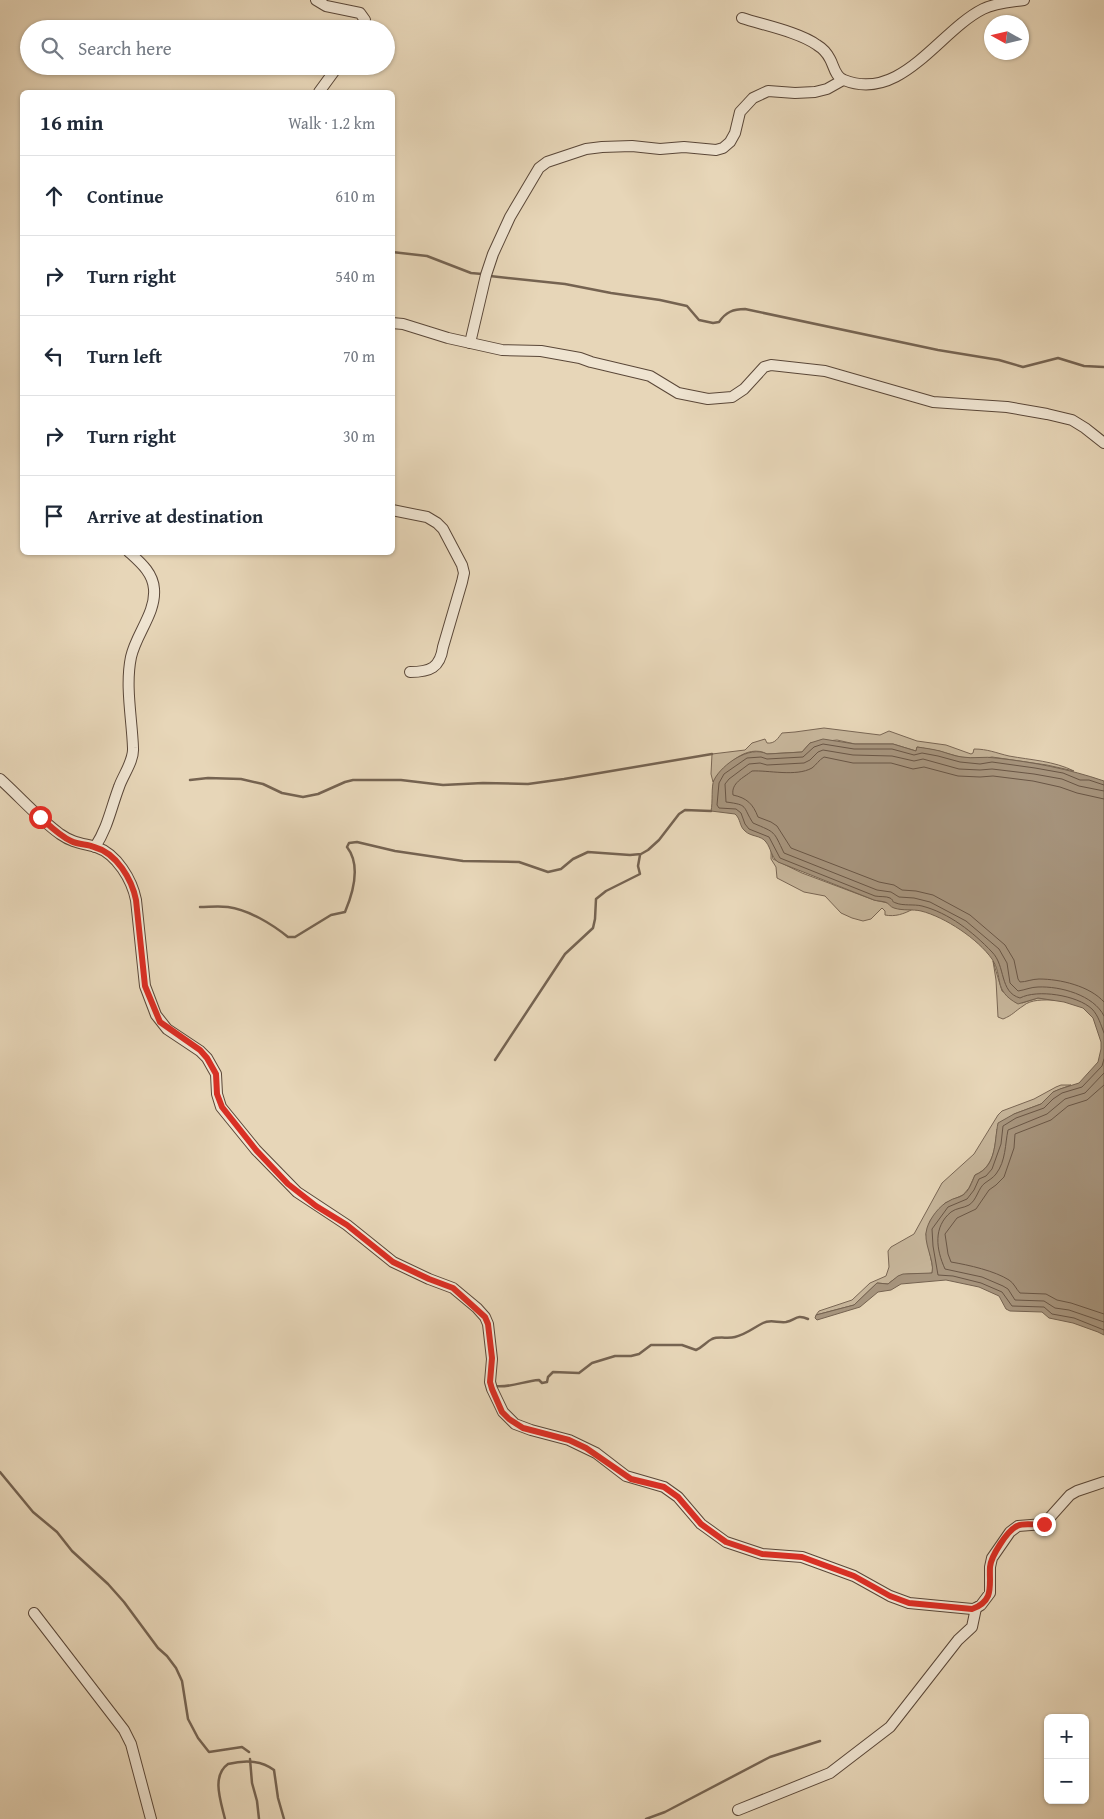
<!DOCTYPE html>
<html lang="en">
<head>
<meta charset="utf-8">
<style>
	body { margin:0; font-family:"Gentium Book Plus",serif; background:#f6f6f7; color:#1f2937 }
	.controls { position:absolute; right:15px; bottom:15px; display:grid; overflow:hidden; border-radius:8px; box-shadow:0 1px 4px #0004 }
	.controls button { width:45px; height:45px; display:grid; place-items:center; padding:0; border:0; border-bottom:1px solid #e0e1e3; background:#fff; color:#1f2937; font:25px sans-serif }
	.compass { position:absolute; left:984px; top:15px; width:45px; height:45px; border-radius:50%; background:#fff; box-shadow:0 1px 4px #0004; rotate:278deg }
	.stop { position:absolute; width:15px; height:15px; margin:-11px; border:4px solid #d93025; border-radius:50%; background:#fff }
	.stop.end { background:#d93025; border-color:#fff; box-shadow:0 1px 5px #0008 }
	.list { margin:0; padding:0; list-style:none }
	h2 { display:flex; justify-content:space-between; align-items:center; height:65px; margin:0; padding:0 20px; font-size:21px }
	h2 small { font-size:16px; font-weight:400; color:#747a83 }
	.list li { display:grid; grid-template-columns:32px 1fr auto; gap:15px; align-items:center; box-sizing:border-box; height:80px; padding:0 20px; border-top:1px solid #e0e1e3 }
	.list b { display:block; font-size:19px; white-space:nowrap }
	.list em { font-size:16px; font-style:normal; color:#747a83 }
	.icon { flex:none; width:28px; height:28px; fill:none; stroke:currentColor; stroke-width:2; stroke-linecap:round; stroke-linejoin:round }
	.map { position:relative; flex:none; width:1104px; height:1819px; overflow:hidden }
	.search { position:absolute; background:#fff; box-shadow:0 1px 4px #0004; left:20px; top:20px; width:375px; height:55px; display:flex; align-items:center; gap:12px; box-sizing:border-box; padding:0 18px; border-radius:28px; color:#747a83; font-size:19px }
	.panel { position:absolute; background:#fff; box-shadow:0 1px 4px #0004; left:20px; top:90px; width:375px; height:465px; border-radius:8px }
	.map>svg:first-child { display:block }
</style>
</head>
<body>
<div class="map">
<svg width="1104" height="1819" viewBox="0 0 1104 1819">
	<rect width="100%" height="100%" fill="#e7d6b8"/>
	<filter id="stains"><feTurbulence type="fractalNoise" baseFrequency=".004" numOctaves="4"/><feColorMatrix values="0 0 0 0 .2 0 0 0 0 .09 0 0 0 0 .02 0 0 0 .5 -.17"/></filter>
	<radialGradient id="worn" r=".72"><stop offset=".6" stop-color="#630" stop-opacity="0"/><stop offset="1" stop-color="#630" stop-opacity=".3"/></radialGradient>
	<g fill="#c7b69b" stroke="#796654">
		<path d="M824,728L880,735L889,731L917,741L946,745L971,754L973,753L974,749C988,749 996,753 1009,756C1031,760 1054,761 1074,771L1047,765L992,757L980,759L960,757L939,751L917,747L916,751L893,744H855L837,740L810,743L802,752L767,754C747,743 724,766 713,782L711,774L712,754L745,750L752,743L765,739L767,743C775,744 778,738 782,733L795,732Z"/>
		<path d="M771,849L773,859L802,873L874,900L888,903L900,909H913C904,914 895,917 885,915V911L882,908L871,919L863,921L852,918L841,913L825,896L804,892L777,878L776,867L771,859Z"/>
		<path d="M993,961L1002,991L1022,1003L1038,998L1054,1000C1044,1000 1031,999 1023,1006C1015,1011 1013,1015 1003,1019L998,1017L996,980Z"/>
		<path d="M1061,1085H1071L1053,1092L1041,1104L1014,1114L997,1129C995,1147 994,1167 975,1175L969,1188L963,1195L945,1203L930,1221L926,1234L933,1269L932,1273C911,1277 907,1268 888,1284L877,1283L854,1305L816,1315L819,1311L852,1300L870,1283L886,1276L889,1267L888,1251L891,1247L914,1234L942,1183L974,1154L998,1115L1002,1111L1034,1099L1056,1087Z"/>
	</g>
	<path fill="#a7957e" stroke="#756351" d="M823,739L855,744H893L916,751L917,747C924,748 932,749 940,751C947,753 954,756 962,757C973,759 985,756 996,758C1033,762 1069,769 1104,781V1335L1098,1332L1073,1323L1049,1318L1042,1312L1010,1311L1006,1309L999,1296L979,1287L946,1280L901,1284L891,1290L878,1292L860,1307L817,1320L815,1318L816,1315L854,1305L877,1283L888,1284L898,1276L903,1274L932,1273C935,1260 922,1242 927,1228C930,1218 940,1205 949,1201C953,1198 959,1198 963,1195C969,1191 972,1182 975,1175C997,1166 994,1143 998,1123L1014,1114L1041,1104L1053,1092L1060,1089L1079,1083L1098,1062L1101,1049V1042L1093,1018L1083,1008L1064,1002L1038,998L1018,1004C992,990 1004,977 992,959C978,939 945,917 921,911C913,909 903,911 894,908C890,907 889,903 885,902C881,901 877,901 874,900L778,862C771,857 771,848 766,842C761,835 751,837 745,831C739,826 741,819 735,814L711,811C713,802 711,786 714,780C722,764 750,745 767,754L802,752L810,743Z"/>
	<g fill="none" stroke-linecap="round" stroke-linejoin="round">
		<g stroke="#695646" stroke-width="1">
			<path d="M1104,785L1089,780H1080L1063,773L1035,768L992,762L980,764L960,762L938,756L922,753L914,755L892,749H854L823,744L814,747L803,757L767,759L761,757L747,758L724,774L719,783L717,805L719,808L736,809L741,813L745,824L749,829L769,837L780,858L875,896C880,897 886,896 890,898C895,901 890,901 896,903C903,906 914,904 922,906C949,913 973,932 992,952C1006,966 999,992 1020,998C1037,989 1077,995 1092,1009C1098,1015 1101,1025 1104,1033"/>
			<path d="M1104,791L1079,786L1062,779L1034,774L992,769L980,770L959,769L923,759L914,761L892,756L853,755L823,750L818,752L810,760L804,763L767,765L760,763L749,764L729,779L725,784L726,802C749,805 742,806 753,823C776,833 773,830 784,853L877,890L891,892L899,897L914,898L930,902L966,921L999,949L1007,963L1010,983L1018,991C1025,990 1031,987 1038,987C1060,986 1094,995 1104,1016"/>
			<path d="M1104,799L1077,793L1060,787L1033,781L993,776L980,777L958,776L924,767L913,769L891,763H853L824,757C819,760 816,765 812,768C796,777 768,770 752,771C743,778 731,783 733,795C747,798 753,804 758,817L771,822L777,826L791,848L879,882L894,885L902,890L916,891L933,895L970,915L1005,945L1014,960L1018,979L1020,982C1026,982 1032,979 1039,979C1060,979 1090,986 1104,1002"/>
			<polyline points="1104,1059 1102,1066 1082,1087 1062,1093 1053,1099 1044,1108 1016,1118 1003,1126 1001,1144 992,1169 986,1176 979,1179 974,1190 967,1199 948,1207 932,1229 933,1246 938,1275 953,1276 981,1283 1002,1292 1012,1306 1044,1307 1052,1314 1074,1318 1104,1330"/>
			<path d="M1104,1073L1085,1093L1065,1099L1047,1114L1008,1130C1005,1144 1006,1161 996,1174C993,1178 989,1180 985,1183C978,1188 977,1200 969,1205C964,1208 956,1208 951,1212C933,1227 936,1249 945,1269L982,1277L1003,1286L1008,1289L1015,1300L1044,1301L1055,1308L1069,1310L1104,1322"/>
			<path d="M1104,1085L1087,1100L1068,1106L1051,1120L1015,1134L1014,1148L1004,1177L996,1185L989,1190L976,1209L957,1218L945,1234L948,1254L951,1262C969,1265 995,1271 1009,1280C1014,1283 1016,1289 1020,1293L1046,1294L1057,1300L1071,1303L1104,1314"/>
		</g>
		<g stroke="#756351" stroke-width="2.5">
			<polyline points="392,252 427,256 471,273 482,274"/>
			<path d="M490,276L565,284L611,293L660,300L687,306L699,320L713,323L719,322C726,312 733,309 745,309L938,350L999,360L1023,367L1058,358L1084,366L1104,367"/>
			<polyline points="190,780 208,778 241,779 263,784 282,793 303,797 318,794 345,782 353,780 401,780 443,785 483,783 528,784 564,779 712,754"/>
			<path d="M200,907C209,907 218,906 228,907C249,910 272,924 288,937H295L331,915L345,912C353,893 361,865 347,847L349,843L357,842L395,851L463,861L519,862L548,872L561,869L573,859L588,852L630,855L641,854L648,850L659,840L679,814L685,810L711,811"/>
			<polyline points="495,1060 565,954 593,928 595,919 596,899 606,891 640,874 638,866 640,855"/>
			<path d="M495,1386C510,1388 524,1381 539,1380L542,1383L547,1382L548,1377L553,1372L579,1373L592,1363L615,1356H631L639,1354L651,1345H682L696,1350C703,1347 706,1342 712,1339C719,1336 728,1339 735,1337C747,1334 753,1328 763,1323C770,1319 778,1323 786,1322C796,1320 796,1314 808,1319"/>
			<polyline points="0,1472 33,1512 57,1532 72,1551 108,1584 124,1602 158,1648 167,1656 176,1668 182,1681 188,1719 198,1738 209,1752 242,1747 249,1752"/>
			<polyline points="250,1759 252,1783 257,1801 259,1819"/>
			<path d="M225,1819C221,1802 211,1776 228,1764C244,1760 261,1760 274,1770L278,1798L284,1819"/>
			<polyline points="646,1819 665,1812 770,1757 820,1741"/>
		</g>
		<g stroke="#5a4738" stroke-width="12">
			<g id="minor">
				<polyline points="316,0 326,6 360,13 365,20 363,29"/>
				<path d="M742,18C763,25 799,32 817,45C822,48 827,53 830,59C834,66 835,77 844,80C901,103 939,31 983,9C995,3 1011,2 1024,0"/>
				<polyline points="319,92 338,66"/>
				<polyline points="392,323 403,324 448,338 502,350 541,351 580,358 591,362 650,376 678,393 708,399 732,397 744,389 764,367 771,365 825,371 933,402 1007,407 1047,414 1072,420 1085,428 1104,443"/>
				<polyline points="470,343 486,275 493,254 510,217 539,168 547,162 586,149 602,147 632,146 660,149 684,147 716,150 723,148 730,142 735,133 740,112 753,98 768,91 795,93 815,92 827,89 843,80"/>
				<path d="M392,510L427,517L437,523L443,529L462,565L464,573L462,582L443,647C440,668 430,672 410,672"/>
				<path d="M0,779C20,797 38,818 60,834C73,843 81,843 96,847C117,854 132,880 136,900L145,986L156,1015L167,1029L200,1051L207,1058L216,1074L217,1094L221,1107L256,1150L297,1192L347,1225L393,1262L429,1279L453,1288L477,1308L485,1317L488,1324L492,1359L490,1382L492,1389L503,1412L515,1424L531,1430L569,1440L596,1453L626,1476L664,1487L678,1497L701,1524L726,1542L762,1554L802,1557L854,1576L890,1596L909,1603L972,1609L976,1608L981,1605L990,1593V1567L992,1558L1010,1532L1018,1526L1044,1524L1070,1495L1077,1491L1104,1482"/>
				<path d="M95,847C108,827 111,808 119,787C123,775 134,761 133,748C132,719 125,686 131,657C136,634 156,613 154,589C153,573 141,563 129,552"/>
				<polyline points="34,1613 124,1730 131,1744 151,1819"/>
				<polyline points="738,1810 830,1773 890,1727 958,1640 972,1627 976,1608"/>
			</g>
		</g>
		<use href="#minor" stroke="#efe4d1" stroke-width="10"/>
	</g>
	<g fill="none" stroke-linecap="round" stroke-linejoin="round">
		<path stroke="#d93025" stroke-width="6" d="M40,817C50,826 60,836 71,841C79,845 87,844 94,847C117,853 132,880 136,900L145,986L160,1022L200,1050L207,1058L216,1074L217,1094L222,1107L256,1150L288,1184L316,1206L347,1225L393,1262L429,1279L453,1288L485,1317L488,1324L492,1358L490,1382L492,1389L502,1412L509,1419L523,1428L569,1440L586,1448L631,1479L664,1487L678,1497L701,1524L726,1542L762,1554L802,1557L854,1576L890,1596L909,1603L972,1609C995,1601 989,1585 990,1567C991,1556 1007,1531 1017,1526C1025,1522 1036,1526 1044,1524"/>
	</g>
	<rect width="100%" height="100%" filter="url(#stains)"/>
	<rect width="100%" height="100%" fill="url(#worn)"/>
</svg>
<div class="controls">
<button>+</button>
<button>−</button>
</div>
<svg class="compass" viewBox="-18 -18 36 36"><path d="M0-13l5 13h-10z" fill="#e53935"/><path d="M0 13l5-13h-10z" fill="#747a83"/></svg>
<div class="stop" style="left:40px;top:817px"></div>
<div class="stop end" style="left:1044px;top:1524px"></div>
<div class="search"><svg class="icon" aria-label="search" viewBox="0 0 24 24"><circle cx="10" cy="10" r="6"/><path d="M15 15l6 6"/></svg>Search here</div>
<section class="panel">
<h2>16 min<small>Walk · 1.2 km</small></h2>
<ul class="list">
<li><svg class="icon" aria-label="ahead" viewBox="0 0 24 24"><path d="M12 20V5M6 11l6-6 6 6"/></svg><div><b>Continue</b></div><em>610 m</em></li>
<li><svg class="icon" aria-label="right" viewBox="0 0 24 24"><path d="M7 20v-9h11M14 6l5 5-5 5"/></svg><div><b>Turn right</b></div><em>540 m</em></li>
<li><svg class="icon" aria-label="left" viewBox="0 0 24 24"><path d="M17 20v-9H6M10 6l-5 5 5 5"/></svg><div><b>Turn left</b></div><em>70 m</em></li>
<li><svg class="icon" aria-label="right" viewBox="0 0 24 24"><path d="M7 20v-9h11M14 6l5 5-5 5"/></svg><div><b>Turn right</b></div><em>30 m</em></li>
<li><svg class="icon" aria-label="arrive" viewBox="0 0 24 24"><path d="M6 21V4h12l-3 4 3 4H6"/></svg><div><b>Arrive at destination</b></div></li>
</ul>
</section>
</div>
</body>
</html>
